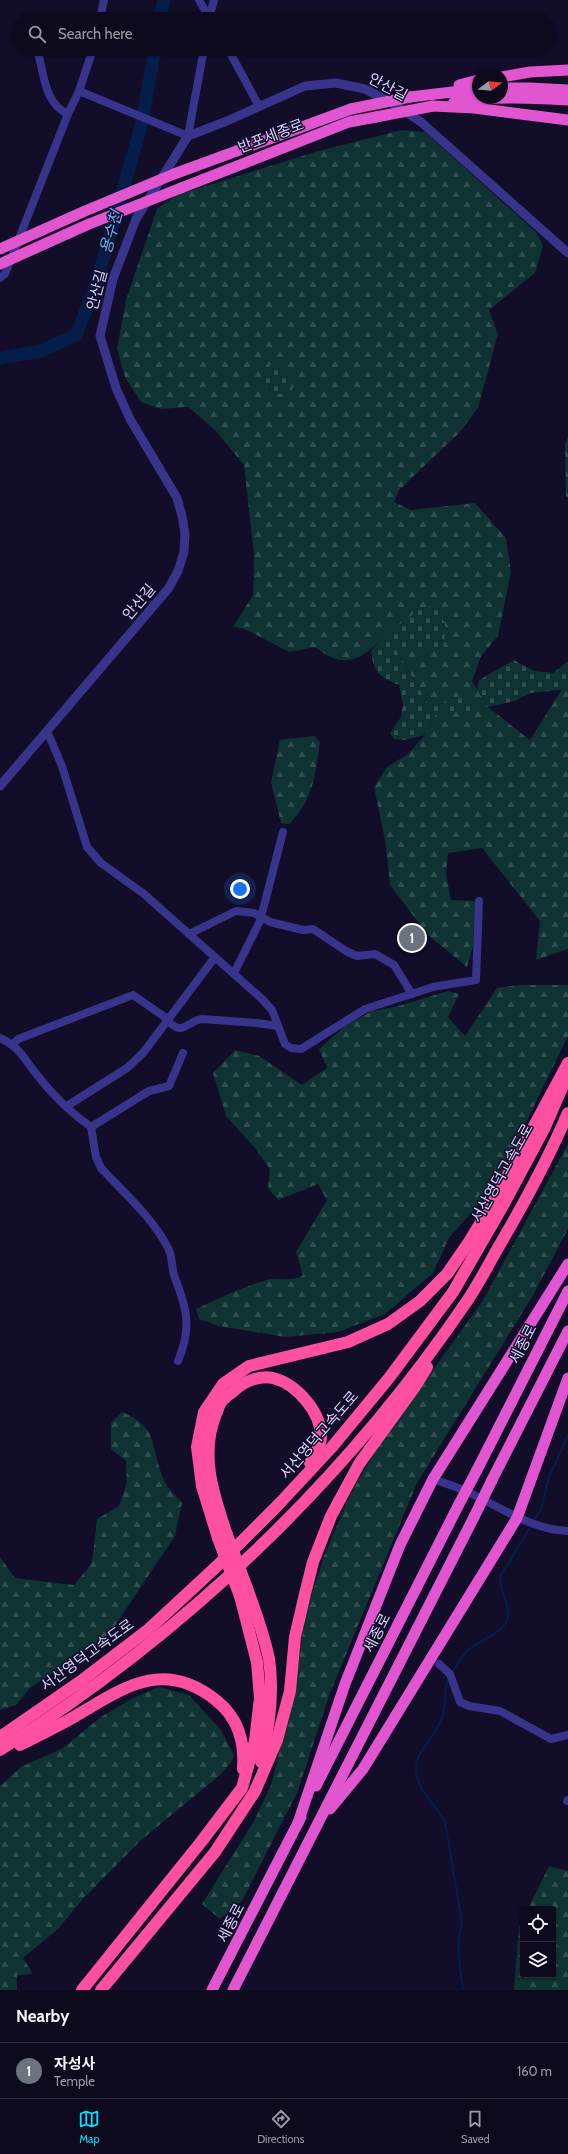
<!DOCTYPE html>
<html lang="en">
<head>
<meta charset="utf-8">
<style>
	body { margin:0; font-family:Cabin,"Noto Sans KR",sans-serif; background:#1c182b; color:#f1f3f6 }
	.controls { position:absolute; right:12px; bottom:12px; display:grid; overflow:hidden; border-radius:4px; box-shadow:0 1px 3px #0004 }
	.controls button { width:36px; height:36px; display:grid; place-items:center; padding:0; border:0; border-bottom:1px solid #2e2b3c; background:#0e0a1e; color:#f1f3f6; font:20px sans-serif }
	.compass { position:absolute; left:472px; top:68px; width:36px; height:36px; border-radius:50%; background:#0e0a1e; box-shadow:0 1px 3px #0004; rotate:74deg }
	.you { position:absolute; left:240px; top:889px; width:14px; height:14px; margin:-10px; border:3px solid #fff; border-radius:50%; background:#1a73e8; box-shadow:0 0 0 6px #1a73e833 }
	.badge { display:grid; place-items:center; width:26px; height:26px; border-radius:50%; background:#00e2ff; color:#fff; font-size:13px; font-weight:700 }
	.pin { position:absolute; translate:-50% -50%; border:2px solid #fff; box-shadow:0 1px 4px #0006 }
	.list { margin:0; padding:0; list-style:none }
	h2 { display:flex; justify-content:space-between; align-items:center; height:52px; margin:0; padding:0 16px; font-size:17px }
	h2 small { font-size:13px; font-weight:400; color:#9b9aa4 }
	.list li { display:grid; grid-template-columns:26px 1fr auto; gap:12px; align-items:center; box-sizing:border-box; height:56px; padding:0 16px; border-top:1px solid #2e2b3c }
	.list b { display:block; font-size:15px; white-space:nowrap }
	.list p { margin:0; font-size:13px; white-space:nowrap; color:#9b9aa4 }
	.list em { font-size:13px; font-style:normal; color:#9b9aa4 }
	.icon { flex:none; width:22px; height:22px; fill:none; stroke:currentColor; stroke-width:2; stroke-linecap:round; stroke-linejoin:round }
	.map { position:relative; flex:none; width:568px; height:1990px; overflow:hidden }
	.search { position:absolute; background:#0e0a1e; box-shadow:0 1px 3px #0004; left:12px; right:12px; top:12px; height:44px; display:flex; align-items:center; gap:10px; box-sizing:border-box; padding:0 14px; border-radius:22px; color:#9b9aa4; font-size:15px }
	.sheet { height:108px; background:#0e0a1e }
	nav { display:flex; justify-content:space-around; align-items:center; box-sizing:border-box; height:56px; border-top:1px solid #2e2b3c; background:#0e0a1e; font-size:11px; color:#9b9aa4 }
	nav a { display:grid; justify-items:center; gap:2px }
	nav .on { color:#00e2ff }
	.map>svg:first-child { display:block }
</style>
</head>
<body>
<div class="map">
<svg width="568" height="1990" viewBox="0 0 568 1990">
	<defs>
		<pattern id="forest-firs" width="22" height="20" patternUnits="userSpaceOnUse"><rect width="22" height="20" fill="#0f3232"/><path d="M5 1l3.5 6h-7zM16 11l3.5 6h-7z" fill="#314f51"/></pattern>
		<pattern id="cemetery-stones" width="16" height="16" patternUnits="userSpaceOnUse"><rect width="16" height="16" fill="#0f3232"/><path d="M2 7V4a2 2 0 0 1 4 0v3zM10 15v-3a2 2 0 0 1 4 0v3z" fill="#314f51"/></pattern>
	</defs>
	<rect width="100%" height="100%" fill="#120d28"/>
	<g fill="url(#forest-firs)">
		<path d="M402,130L425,132L537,233L543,246L535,273L489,310L498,334L478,408L459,433L399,490L394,502L411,510L475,503L506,538L511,572L498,636L481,656L472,681L488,707L530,740L562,689H568V949L536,960L540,921L482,848L448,853L446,874L451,900L475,901L473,947L467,967L428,935L390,885L385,840L374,787L387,767L408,754L425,735L435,715L396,650L384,636C362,661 343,670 315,647L289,652L245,629L233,627L253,595L254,555L244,465L215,430L188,407L161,409L141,402L125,377L117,349L126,300L157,209L177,195L315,152Z"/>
		<polygon points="568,437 568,497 566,496 565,444"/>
		<path d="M314,736L320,742C315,775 314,799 289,824L281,823L271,782L280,740Z"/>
		<path d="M519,985H568V1036L495,1186L449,1238L433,1273L385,1314L338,1332L285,1337L219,1326L199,1319L196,1309C218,1299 240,1288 263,1281C277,1276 291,1283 303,1275L296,1252L327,1200L318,1184L278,1200L268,1188L270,1169L255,1148L226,1116L213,1073L235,1050L259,1056L302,1085L327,1068L319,1049L345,1026L372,1011L395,1007L448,991L459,994L448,1017L465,1036L497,988Z"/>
		<polygon points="568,1144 568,1229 532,1297 417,1483 330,1693 297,1793 242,1901 220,1919 202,1904 254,1821 271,1785 295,1689 305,1616 324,1556 349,1497 378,1446 482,1302"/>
		<path d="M122,1412C161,1428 150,1449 164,1480C167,1488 176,1496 182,1502L175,1536L106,1639L30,1688L16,1705L0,1710V1557L15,1578L74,1585L92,1563L97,1519L119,1506L127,1482L126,1461L111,1449V1423Z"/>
		<polygon points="159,1687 189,1695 221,1730 234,1755 232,1761 220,1775 140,1841 82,1900 58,1929 23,1958 33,1974 17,1975 17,1990 0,1990 0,1786 21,1767 63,1748 101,1717 133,1698"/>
		<polygon points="549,1866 568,1871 568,1990 514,1990 519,1927 523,1918 523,1975 553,1975 553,1909 528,1909"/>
	</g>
	<g fill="url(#cemetery-stones)">
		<polygon points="267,365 273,365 291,377 293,389 287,393 276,394 264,384 261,377"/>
		<path d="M437,605L446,627L443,647L396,650L430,707L457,698L470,699L474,707L468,712L444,711L435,715L425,735L405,740L394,739L390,733L401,717L403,705L399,685C378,676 374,673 371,651L384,636L421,608Z"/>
		<polygon points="514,660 534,671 553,673 568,661 568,689 530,693 515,701 488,707 477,690 479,680"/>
	</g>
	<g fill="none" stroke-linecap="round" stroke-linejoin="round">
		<g stroke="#051d49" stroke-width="2">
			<polyline points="533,1522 541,1509 549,1477 568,1435"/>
			<path d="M452,1673C456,1666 461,1658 466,1652C476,1641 506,1633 508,1617C509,1604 500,1591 500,1577L531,1526"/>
			<path d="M448,1678C444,1692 447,1706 441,1720C435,1735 425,1744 419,1756C407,1781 434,1803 445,1821L462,1923C455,1946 460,1966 463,1990"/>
		</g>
		<g stroke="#051d49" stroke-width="13">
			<polyline points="160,19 164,0"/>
			<polyline points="0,358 41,351 76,335 95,288 141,126 155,49"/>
		</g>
		<g stroke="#38348b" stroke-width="8">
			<polyline points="100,19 104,0"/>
			<polyline points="209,19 214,0"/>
			<path d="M37,49C44,71 43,103 68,114"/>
			<polyline points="93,49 79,91 188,136 204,49"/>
			<polyline points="228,49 259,106"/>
			<polyline points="0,278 5,274 68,114 79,91"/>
			<polyline points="47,731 62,766 87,847 101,863 144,894 262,999 272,1010 285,1044 291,1048 301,1049 365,1009 433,987 476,980 479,901"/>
			<polyline points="189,934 236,911 254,913 270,922 303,930 313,929 346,951 357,956 375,954 394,965 412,994"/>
			<polyline points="234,973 260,921 283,832"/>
			<path d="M168,1021C184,1037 186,1021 202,1019L257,1023L278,1026"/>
			<path d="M0,1038C20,1047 24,1059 37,1075C52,1094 71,1113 91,1127L96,1157L101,1168C124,1193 153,1218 168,1248C173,1257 171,1268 175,1278C187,1309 192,1328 178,1361"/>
			<polyline points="13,1044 18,1039 133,995 169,1020"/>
			<polyline points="67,1106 127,1068 143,1053 215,957"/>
			<polyline points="91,1127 149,1091 169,1086 183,1053"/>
			<path d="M433,1479C447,1484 461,1488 474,1495C503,1509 534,1530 568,1531"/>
			<polyline points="439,1664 450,1674 460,1702 469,1706 500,1711 551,1739 568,1735"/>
			<polyline points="567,1801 568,1800"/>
		</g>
		<polyline stroke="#38348b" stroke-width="9" points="0,786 168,589 178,571 184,552 185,534 182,516 177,498 130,419 116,388 100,336 113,279 136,219 188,136 227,121 305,86 336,83 365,89 392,103 421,122 568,253"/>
		<g stroke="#e255d0" stroke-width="11">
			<polyline points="502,77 530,72 568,70"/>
			<polyline points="459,85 478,80"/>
			<polyline points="502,88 530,88 568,90"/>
			<polyline points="410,97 478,89"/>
			<path d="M454,102C491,96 530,98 568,100"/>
			<polyline points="433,106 474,108 568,120"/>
			<polyline points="174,174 351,109"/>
			<polyline points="181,188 349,122 376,117"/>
			<polyline points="477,1470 568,1291"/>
			<polyline points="492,1480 568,1331"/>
			<polyline points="316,1786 458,1506"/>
			<polyline points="330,1809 363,1769 517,1518 568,1378"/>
			<polyline points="298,1823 345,1684 400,1545 433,1479 568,1264"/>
			<polyline points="212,1990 301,1817"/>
			<polyline points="233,1990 474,1517"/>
		</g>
		<g stroke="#ff4fa1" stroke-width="12">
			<path d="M227,1535C214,1496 199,1455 216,1414C218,1410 219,1404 222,1401C226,1396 232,1393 236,1389C245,1381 261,1375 273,1378C297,1384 322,1413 321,1438C320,1447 315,1455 310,1463"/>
			<polyline points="218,1538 202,1486 197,1447 204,1412 223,1384 249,1366 348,1342 388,1324 420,1301 447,1274 469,1242 491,1206 568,1063"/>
			<path d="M247,1588C255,1611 264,1634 269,1659C274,1692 269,1729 261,1762"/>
			<polyline points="0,1737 81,1681 149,1629 217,1566 279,1504 332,1447 389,1378 453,1292 501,1209 544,1129 568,1074"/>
			<path d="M20,1745C38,1736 56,1727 74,1717C124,1687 164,1658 217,1701C238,1718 245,1743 243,1769"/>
			<path d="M0,1750C184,1634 345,1481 467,1301C480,1282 490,1261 502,1241C526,1200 549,1157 568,1113"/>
			<polyline points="82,1990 201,1842 242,1788 255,1741 260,1698 257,1662 240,1596"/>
			<polyline points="101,1990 215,1852 255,1791 277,1740 290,1691 295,1637 305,1594 313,1562 331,1516 359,1464 414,1388 427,1367"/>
		</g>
		<polyline stroke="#38348b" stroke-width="8" points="199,0 210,19"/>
		<g stroke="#e255d0" stroke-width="11">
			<polyline points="351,109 410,97"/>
			<polyline points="376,117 433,106"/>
			<polyline points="0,249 85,211 174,174"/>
			<polyline points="0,264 89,224 181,188"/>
			<polyline points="458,1506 477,1470"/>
			<polyline points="474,1517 492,1480"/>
		</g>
		<g stroke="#ff4fa1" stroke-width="12">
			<polyline points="227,1535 247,1588"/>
			<polyline points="218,1538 240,1596"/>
		</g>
	</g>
	<g text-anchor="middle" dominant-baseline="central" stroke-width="3" stroke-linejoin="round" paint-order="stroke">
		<g font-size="15" fill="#d9d4ff" stroke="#120d28">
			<text transform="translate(388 87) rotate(28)">안산길</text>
			<text transform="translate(271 136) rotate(-21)">반포세종로</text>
			<text transform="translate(97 290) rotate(-75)">안산길</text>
			<text transform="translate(139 602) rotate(-50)">안산길</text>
			<text transform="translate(502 1173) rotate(-61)">서산영덕고속도로</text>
			<text transform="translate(523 1344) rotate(-63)">세종로</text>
			<text transform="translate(319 1435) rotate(-49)">서산영덕고속도로</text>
			<text transform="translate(377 1633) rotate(-63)">세종로</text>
			<text transform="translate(87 1655) rotate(-36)">서산영덕고속도로</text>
			<text transform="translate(231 1923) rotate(-63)">세종로</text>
		</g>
		<g font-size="16" font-style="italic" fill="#62b4ff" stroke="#120d28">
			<text transform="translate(111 232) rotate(-74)">용수천</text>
		</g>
	</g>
</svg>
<div class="controls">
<button><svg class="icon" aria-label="locate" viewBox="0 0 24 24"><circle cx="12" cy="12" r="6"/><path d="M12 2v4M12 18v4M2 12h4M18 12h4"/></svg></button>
<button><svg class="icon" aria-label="layers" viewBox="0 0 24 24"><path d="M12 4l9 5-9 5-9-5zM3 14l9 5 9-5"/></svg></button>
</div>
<svg class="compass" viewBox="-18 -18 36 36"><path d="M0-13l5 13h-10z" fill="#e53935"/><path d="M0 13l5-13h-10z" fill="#9b9aa4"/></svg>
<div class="you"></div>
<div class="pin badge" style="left:412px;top:938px;background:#6b7280">1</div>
<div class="search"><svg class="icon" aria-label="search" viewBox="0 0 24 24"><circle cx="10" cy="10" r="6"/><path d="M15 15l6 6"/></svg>Search here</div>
</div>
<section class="sheet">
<h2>Nearby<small></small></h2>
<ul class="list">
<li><span class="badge" style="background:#6b7280">1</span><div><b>자성사</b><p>Temple</p></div><em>160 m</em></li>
</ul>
</section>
<nav>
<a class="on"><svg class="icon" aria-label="map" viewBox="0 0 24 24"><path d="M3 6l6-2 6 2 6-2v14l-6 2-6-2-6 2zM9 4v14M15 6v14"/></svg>Map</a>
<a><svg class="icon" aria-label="directions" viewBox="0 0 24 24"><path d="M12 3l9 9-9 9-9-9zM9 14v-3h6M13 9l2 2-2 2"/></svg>Directions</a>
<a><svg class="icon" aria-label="saved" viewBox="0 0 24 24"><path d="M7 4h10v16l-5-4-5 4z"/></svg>Saved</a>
</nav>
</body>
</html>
